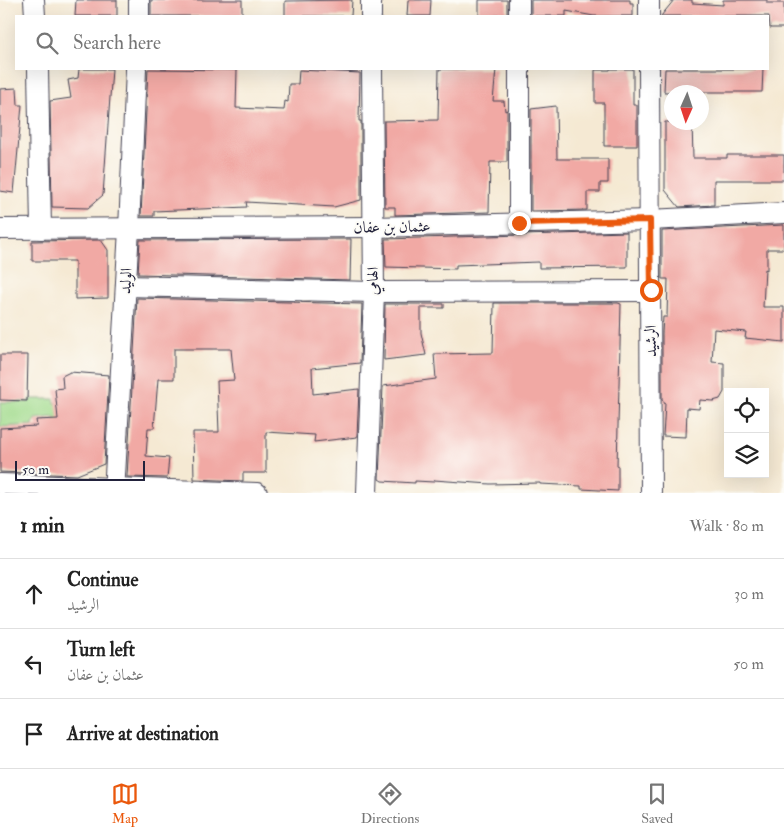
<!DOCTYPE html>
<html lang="en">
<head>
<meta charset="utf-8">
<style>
	body { margin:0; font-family:"IM FELL Double Pica",Amiri,serif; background:#f2f2f2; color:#222 }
	.controls { position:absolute; right:15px; bottom:15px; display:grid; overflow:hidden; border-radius:0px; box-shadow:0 5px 20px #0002 }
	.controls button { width:45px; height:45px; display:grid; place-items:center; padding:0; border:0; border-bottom:1px solid #e0e0e0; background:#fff; color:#222; font:25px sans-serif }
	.compass { position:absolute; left:664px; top:85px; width:45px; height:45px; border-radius:50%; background:#fff; box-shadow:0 5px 20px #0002; rotate:183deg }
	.scale { position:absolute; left:15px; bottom:12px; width:130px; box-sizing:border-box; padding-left:5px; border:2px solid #22223b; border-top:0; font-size:14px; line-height:18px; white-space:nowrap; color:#22223b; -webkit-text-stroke:4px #fdfcf7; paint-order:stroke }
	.stop { position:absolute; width:15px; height:15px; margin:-11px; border:4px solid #ea580c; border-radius:50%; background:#fff }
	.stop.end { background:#ea580c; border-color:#fff; box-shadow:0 1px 5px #0008 }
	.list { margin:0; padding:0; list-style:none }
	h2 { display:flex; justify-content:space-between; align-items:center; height:65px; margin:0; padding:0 20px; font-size:21px }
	h2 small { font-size:16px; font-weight:400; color:#767676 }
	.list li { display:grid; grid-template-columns:32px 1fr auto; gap:15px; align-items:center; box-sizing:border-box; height:70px; padding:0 20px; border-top:1px solid #e0e0e0 }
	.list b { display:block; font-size:19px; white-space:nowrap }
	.list p { margin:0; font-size:16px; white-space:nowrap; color:#767676 }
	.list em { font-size:16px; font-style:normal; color:#767676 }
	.icon { flex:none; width:28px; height:28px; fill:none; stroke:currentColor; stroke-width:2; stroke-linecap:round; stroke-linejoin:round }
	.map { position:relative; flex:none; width:784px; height:493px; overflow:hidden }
	.search { position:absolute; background:#fff; box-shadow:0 5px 20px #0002; left:15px; right:15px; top:15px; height:55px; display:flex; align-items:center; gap:12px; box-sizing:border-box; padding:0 18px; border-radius:0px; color:#767676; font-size:19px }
	.sheet { height:275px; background:#fff }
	nav { display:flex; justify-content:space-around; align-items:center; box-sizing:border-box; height:70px; border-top:1px solid #e0e0e0; background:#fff; font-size:14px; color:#767676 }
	nav a { display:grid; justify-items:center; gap:2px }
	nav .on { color:#ea580c }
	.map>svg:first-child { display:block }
</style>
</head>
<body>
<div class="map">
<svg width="784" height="493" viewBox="0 0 784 493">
	<rect width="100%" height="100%" fill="#fdfcf7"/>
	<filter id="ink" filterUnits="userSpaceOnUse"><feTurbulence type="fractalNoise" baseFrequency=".02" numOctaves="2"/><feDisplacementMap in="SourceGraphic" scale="10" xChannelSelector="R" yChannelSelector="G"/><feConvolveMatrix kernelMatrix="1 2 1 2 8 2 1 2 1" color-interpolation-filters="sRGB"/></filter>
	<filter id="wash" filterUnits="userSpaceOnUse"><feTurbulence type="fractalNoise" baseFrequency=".0096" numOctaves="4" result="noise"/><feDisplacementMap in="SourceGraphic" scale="20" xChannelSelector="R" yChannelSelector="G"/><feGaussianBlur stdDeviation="1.12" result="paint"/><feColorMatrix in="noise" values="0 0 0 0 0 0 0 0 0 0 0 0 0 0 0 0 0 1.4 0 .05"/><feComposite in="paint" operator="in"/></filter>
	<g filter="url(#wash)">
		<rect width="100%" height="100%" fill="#f5e9d3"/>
		<polygon fill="#a2db8d" stroke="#627e64" points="30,399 54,399 55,403 59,403 59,423 56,423 54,417 35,419 33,425 0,427 0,402 29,402"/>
		<g id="blocks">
			<g fill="#f1a9a4">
				<polygon points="76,0 117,0 117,16 75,16"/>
				<rect x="151" y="0" width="91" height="16"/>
				<polygon points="352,0 351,16 285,16 285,1"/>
				<polygon points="408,0 431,0 430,16 407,16"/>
				<polygon points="479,0 507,0 507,15 479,16"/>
				<polygon points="531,0 630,0 630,3 633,3 633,16 594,16 566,11 566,16 531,16"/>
				<polygon points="674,0 692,0 692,3 723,5 723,0 767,0 767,3 784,3 784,28 770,28 769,16 661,16"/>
				<polygon points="79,69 112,69 103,195 88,208 52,207 50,101 71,98 68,80 78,78"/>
				<polygon points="148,69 237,70 236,108 284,110 285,101 288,102 289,84 298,84 299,70 360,73 359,121 361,121 361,200 334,207 246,202 247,207 154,211 154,216 141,216"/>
				<polygon points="439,69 496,69 493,101 504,101 505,111 507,110 507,162 490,162 489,212 395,215 395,207 385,207 384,121 438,120"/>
				<polygon points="610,69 633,69 633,105 637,105 637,146 604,146 604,103 595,103 595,70 610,70"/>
				<polygon points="665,69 763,69 762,92 702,92 702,91 664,92"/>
				<polygon points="17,88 18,105 22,105 14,193 0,191 0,89"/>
				<polygon points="556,106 557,159 608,159 608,183 600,183 600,192 587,192 587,210 531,211 531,109"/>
				<polygon points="665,122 692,122 693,158 727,158 727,155 784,155 784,180 714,180 714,205 679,207 665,190"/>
				<polygon points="784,225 784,249 767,249 767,270 765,269 763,307 784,307 784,342 745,338 746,332 714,329 712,362 724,363 724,392 720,399 713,401 700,400 699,409 687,408 686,437 663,436 665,404 662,399 662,333 663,317 667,317 668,279 662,279 662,231"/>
				<polygon points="627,232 627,267 539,268 539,262 456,265 456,269 386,267 385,239"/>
				<polygon points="351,239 350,280 138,274 140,240"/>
				<polygon points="101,240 108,250 108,298 75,299 75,261 32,261 32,241"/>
				<polygon points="137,298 362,304 360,363 312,368 313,394 359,389 357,437 314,442 315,435 266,432 266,473 243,473 243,481 194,479 193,432 219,432 217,381 234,380 231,349 174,349 174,379 158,379 154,428 148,428 146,456 169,458 167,478 127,477"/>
				<polygon points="494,303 618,303 621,304 617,466 618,466 618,491 581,489 581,486 540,484 540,483 490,484 434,480 434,482 415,481 415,483 382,481 379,479 383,386 436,379 434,354 493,353"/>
				<polygon points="385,304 444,304 444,308 421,308 421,333 426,355 384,360"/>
				<polygon points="0,355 28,355 27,401 0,400"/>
				<polygon points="70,372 109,375 104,464 77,475 0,472 0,428 37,426 36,420 58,419 55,389 63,388 62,376"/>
			</g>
		</g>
	</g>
	<g filter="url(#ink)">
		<use href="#blocks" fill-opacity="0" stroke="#424052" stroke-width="1"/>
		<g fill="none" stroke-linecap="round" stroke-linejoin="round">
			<g stroke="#424052" stroke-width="22">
				<g id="street">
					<polyline points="34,0 35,16"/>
					<polyline points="371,0 371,16"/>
					<polyline points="519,0 519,16"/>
					<polyline points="649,0 649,16"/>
					<polyline points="139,16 139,0"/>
					<polyline points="38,69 41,229"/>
					<polyline points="519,69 519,223"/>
					<polyline points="649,69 651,493"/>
					<polyline points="0,229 373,227 650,220 784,213"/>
					<polyline points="126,286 374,292 651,291"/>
					<polyline points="0,484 257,493"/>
					<polyline points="114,493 129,229 136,69"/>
					<polyline points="367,493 374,292 372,69"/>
				</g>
			</g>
			<use href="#street" stroke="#fff" stroke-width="20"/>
		</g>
	</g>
	<g fill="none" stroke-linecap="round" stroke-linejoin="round" filter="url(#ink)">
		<polyline stroke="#ea580c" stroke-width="6" points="519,223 650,220 651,290"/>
	</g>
	<g text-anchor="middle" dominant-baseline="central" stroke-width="4" stroke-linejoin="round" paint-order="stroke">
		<g font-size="16" fill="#22223b" stroke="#fdfcf7">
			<text transform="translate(392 227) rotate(-1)">عثمان بن عفان</text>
			<text transform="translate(126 281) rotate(-87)">الوليد</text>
			<text transform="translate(373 281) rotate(-90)">الهامي</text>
			<text transform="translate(651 341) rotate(-90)">الرشيد</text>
		</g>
	</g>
</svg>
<div class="controls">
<button><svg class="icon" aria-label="locate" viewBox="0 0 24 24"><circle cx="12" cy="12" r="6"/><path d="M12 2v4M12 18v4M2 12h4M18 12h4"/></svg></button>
<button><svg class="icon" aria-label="layers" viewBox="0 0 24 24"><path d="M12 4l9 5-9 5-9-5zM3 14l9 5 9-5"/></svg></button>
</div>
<svg class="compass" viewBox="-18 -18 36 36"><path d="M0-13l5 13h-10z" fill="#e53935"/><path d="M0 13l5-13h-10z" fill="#767676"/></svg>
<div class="scale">50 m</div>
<div class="stop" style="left:651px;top:290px"></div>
<div class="stop end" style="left:519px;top:223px"></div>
<div class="search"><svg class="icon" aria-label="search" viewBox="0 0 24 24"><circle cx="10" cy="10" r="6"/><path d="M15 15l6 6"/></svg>Search here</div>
</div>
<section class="sheet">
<h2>1 min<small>Walk · 80 m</small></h2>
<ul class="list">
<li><svg class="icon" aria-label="ahead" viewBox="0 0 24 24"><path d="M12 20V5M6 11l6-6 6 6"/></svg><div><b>Continue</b><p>الرشيد</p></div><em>30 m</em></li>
<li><svg class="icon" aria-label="left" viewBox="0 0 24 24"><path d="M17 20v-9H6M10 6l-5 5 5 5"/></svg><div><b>Turn left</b><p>عثمان بن عفان</p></div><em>50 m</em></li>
<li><svg class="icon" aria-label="arrive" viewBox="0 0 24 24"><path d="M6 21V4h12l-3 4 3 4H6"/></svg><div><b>Arrive at destination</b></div></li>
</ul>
</section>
<nav>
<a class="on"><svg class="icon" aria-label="map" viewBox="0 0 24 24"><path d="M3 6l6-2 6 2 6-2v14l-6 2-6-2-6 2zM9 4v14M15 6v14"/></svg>Map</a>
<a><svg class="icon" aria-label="directions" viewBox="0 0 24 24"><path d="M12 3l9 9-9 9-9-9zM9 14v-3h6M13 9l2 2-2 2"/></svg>Directions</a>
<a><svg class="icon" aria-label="saved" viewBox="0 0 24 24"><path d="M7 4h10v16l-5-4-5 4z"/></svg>Saved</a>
</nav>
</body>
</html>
